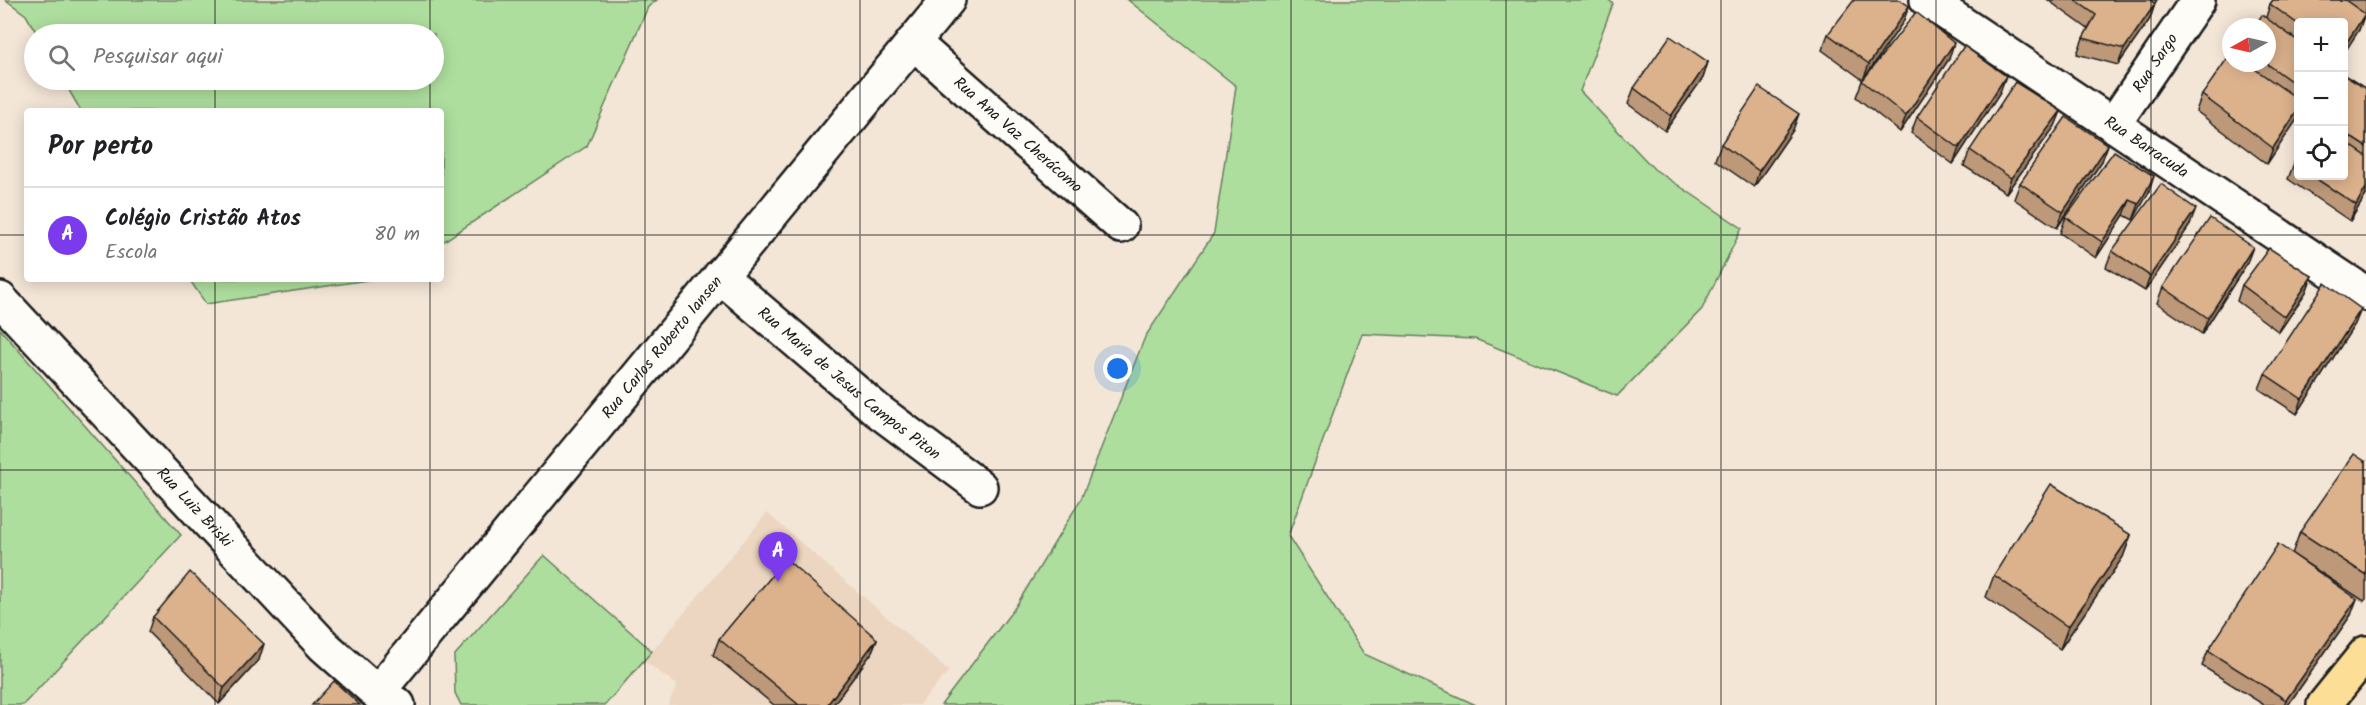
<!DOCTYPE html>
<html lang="pt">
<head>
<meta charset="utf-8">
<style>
	body { margin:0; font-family:Kalam,sans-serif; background:#f6f6f6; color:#202124 }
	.controls { position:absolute; right:18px; top:18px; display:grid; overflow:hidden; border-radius:6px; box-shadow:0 3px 15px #0003 }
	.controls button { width:54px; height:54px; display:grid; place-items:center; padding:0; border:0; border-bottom:2px solid #e0e0e0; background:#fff; color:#202124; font:30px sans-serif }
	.compass { position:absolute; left:2222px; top:18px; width:54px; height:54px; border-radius:50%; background:#fff; box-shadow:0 3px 15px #0003; rotate:262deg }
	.you { position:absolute; left:1118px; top:369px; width:21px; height:21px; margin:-15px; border:4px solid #fff; border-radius:50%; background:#1a73e8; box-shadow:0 0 0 9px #1a73e833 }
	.badge { display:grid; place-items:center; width:39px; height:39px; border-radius:50%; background:#7c3aed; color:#fff; font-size:20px; font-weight:700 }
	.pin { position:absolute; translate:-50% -50px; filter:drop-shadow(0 2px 3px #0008) }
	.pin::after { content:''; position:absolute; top:32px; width:21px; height:18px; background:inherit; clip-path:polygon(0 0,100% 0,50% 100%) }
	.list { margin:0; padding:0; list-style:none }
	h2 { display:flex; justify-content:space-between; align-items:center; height:78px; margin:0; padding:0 24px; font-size:26px }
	h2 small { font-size:20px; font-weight:400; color:#757577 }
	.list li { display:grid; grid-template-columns:39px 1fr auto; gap:18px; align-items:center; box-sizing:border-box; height:96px; padding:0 24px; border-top:2px solid #e0e0e0 }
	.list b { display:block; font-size:22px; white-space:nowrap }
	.list p { margin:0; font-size:20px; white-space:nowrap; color:#757577 }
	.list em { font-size:20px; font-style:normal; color:#757577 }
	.icon { flex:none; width:33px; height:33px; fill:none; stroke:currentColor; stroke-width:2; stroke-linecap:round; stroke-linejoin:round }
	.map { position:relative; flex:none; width:2366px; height:705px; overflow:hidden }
	.search { position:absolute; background:#fff; box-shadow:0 3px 15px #0003; left:24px; top:24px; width:420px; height:66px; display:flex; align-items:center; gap:15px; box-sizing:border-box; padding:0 21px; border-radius:33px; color:#757577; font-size:22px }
	.panel { position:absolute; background:#fff; box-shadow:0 3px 15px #0003; left:24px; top:108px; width:420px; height:174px; border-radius:6px }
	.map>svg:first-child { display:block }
</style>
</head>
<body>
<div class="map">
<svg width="2366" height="705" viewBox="0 0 2366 705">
	<rect width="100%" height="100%" fill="#f3e6d7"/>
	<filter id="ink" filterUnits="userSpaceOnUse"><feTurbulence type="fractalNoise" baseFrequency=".0167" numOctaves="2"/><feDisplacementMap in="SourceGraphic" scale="12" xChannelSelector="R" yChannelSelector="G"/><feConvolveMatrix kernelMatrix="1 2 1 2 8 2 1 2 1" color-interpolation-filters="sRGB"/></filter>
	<g filter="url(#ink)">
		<polygon fill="#ecd6c1" points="767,513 949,671 919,705 668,705 677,685 644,661"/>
		<g fill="#aede9e" stroke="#657d5d" stroke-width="1.5">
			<polygon points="6,0 657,0 648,7 587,146 441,243 441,111 81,111 63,80 434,80 434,34 37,34 26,15"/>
			<polygon points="1128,0 1609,0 1613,4 1580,91 1654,169 1742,228 1702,309 1617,396 1475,339 1362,334 1288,536 1364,654 1476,705 941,705 1016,606 1081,499 1145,337 1214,233 1236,86"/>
			<polygon points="189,279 374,279 206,304"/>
			<polygon points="0,329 181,535 23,705 0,705"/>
			<polygon points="544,555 652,651 605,705 461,705 455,693 454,656"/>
		</g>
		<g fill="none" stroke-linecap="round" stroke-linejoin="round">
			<g stroke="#1c1c1c" stroke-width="38">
				<g id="minor">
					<path id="s1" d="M1927,0L2366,294"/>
					<path id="s2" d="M913,42L1121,226"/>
					<path id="s3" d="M2113,125L2198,0"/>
					<path id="s4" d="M720,276L877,410L980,487"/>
					<path id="s5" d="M0,299L324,646L377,693L398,705"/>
					<path id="s6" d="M377,693L948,0"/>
				</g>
			</g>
			<g stroke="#1c1c1c" stroke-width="38">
				<polyline id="major" points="2324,705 2366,653"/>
			</g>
			<use href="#minor" stroke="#fdfcf7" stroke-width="33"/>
			<use href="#major" stroke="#fdde96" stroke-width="33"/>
		</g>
		<g fill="#bd9979" stroke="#1c1c1c" stroke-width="1.5">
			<polygon points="2048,0 2157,0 2155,3 2150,19 2118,65 2077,54 2083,38 2088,29"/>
			<polygon points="2273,0 2366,0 2366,15 2362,20 2359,30 2298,22 2298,116 2267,164 2196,111 2202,95 2231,63 2267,63 2266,17 2270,4"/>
			<polygon points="1909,6 1903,22 1863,80 1822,50 1828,34"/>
			<polygon points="1949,59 1900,132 1856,97 1862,81"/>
			<polygon points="1708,62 1703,78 1665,131 1628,104 1634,88"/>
			<polygon points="2344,75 2366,89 2366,195 2350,221 2288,179 2294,163 2298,157 2298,176 2343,176"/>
			<polygon points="2000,92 1953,164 1911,133 1917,117"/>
			<polygon points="2061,111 2055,126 2006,193 1964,166 1970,150"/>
			<polygon points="1793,130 1754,187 1715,160 1721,144"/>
			<polygon points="2102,161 2057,228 2014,199 2020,183"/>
			<polygon points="2149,192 2133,220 2124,215 2096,258 2060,233 2066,217"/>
			<polygon points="2190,225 2145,291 2106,267 2112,251"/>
			<polygon points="2247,263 2202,334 2157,303 2163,287"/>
			<polygon points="2312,276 2306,292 2279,332 2237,301 2242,285"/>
			<polygon points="2361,309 2355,324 2297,414 2259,389 2265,374"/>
			<polygon points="2366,462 2366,599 2364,601 2292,554 2300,532"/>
			<polygon points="2131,535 2123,557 2060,649 1986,597 1994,575"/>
			<polygon points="2351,615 2288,705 2264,705 2202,666 2208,651"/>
			<polygon points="153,617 259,660 219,704 148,632"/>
			<polygon points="719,639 877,639 871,654 833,705 774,705 713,655"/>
		</g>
		<g fill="#9a7d63" stroke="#1c1c1c" stroke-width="1.5">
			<polygon points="2155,4 2150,19 2118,65 2124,49"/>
			<polygon points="1909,6 1903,22 1863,80 1869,64"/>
			<polygon points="2365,14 2359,30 2343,55 2343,48"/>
			<polygon points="1954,43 1949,59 1900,132 1906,116"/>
			<polygon points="1708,62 1703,78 1665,131 1671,116"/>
			<polygon points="2006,76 2000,92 1953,164 1959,148"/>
			<polygon points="2298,110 2298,118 2267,164 2273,148"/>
			<polygon points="2061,111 2055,126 2006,193 2011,178"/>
			<polygon points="1799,114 1793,130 1754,187 1759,171"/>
			<polygon points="2108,145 2102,161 2057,228 2063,212"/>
			<polygon points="2154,176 2149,192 2133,220 2139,204"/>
			<polygon points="2366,188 2366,195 2350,221 2356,205"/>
			<polygon points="2130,200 2124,215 2096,258 2102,242"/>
			<polygon points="2196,209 2190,225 2145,291 2150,276"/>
			<polygon points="2253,247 2247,263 2202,334 2208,318"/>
			<polygon points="2312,276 2306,292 2279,332 2285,317"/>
			<polygon points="2361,309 2355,324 2297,414 2302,399"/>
			<polygon points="2131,535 2123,557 2060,649 2068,627"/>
			<polygon points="2357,599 2351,615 2288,705 2284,705 2286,700"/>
			<polygon points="877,639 871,654 833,705 827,705"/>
			<polygon points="264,644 259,660 219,704 224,688"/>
		</g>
		<g fill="#dcb28d" stroke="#1c1c1c" stroke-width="1.5">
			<polygon points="1854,0 1900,0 1909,6 1869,64 1828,34"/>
			<polygon points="2075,0 2150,0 2155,4 2124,49 2083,38 2096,15"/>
			<polygon points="2273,0 2345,0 2365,14 2343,48 2343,22 2298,22 2298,24 2270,4"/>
			<polygon points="1916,12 1954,43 1906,116 1862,81"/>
			<polygon points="2262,15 2298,41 2298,86 2266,63 2267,63 2267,27 2254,27"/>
			<polygon points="1670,36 1708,62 1671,116 1634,88"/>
			<polygon points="1964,46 2006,76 1959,148 1917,117"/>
			<polygon points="2231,53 2231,63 2246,63 2298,99 2298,110 2273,148 2202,95"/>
			<polygon points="2344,75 2366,89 2366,147 2343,132"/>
			<polygon points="2015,82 2061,111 2011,178 1970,150"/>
			<polygon points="1759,87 1799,114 1759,171 1721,144"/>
			<polygon points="2066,117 2108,145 2063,212 2020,183"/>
			<polygon points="2343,140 2366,156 2366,188 2356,205 2312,176 2343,176"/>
			<polygon points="2114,151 2154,176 2139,204 2130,200 2102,242 2066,217"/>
			<polygon points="2298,157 2298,166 2294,163"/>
			<polygon points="2161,184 2196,209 2150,276 2112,251"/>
			<polygon points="2210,218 2253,247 2208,318 2163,287"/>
			<polygon points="2269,248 2312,276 2285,317 2242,285"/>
			<polygon points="2325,283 2361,309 2302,399 2265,374"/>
			<polygon points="2354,454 2366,462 2366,575 2300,532"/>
			<polygon points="2051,484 2131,535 2068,627 1994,575"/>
			<polygon points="2278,544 2357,599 2286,700 2208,651"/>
			<polygon points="786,559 877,639 827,705 799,705 719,639"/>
			<polygon points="190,572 264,644 224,688 153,617"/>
			<polygon points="334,681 360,705 312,705"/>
		</g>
	</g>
	<path fill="none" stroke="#1c1c1c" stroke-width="1.5" stroke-opacity="0.55" d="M215,0V34M430,0V34M645,0V705M860,0V705M1075,0V705M1291,0V705M1506,0V705M1721,0V705M1936,0V705M2151,0V705M215,80V111M430,80V111M0,235H27M441,235H2366M215,279V705M430,279V705M0,470H2366"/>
	<g text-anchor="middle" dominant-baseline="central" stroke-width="4.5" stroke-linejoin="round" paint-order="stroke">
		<g font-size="16" fill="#1c1c1c" stroke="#fdfcf7">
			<text stroke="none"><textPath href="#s3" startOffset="75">Rua Sargo</textPath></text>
			<text stroke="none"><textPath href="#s2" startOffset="140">Rua Ana Vaz Cherácomo</textPath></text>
			<text stroke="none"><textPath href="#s1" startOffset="264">Rua Barracuda</textPath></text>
			<text stroke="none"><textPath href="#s6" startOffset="448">Rua Carlos Roberto Iansen</textPath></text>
			<text stroke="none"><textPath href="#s4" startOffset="168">Rua Maria de Jesus Campos Piton</textPath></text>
			<text stroke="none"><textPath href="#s5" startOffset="285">Rua Luiz Briski</textPath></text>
		</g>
	</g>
</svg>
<div class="controls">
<button>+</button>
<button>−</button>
<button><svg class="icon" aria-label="locate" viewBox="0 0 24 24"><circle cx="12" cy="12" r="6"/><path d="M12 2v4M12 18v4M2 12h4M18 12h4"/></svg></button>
</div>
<svg class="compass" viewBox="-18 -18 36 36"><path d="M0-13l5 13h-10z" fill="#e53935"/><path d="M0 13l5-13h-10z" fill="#757577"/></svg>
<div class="you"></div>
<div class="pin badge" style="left:778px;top:582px">A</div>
<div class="search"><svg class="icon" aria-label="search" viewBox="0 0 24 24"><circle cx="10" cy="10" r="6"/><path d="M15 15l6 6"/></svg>Pesquisar aqui</div>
<section class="panel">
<h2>Por perto<small></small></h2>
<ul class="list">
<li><span class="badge">A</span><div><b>Colégio Cristão Atos</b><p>Escola</p></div><em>80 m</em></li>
</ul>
</section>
</div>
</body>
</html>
